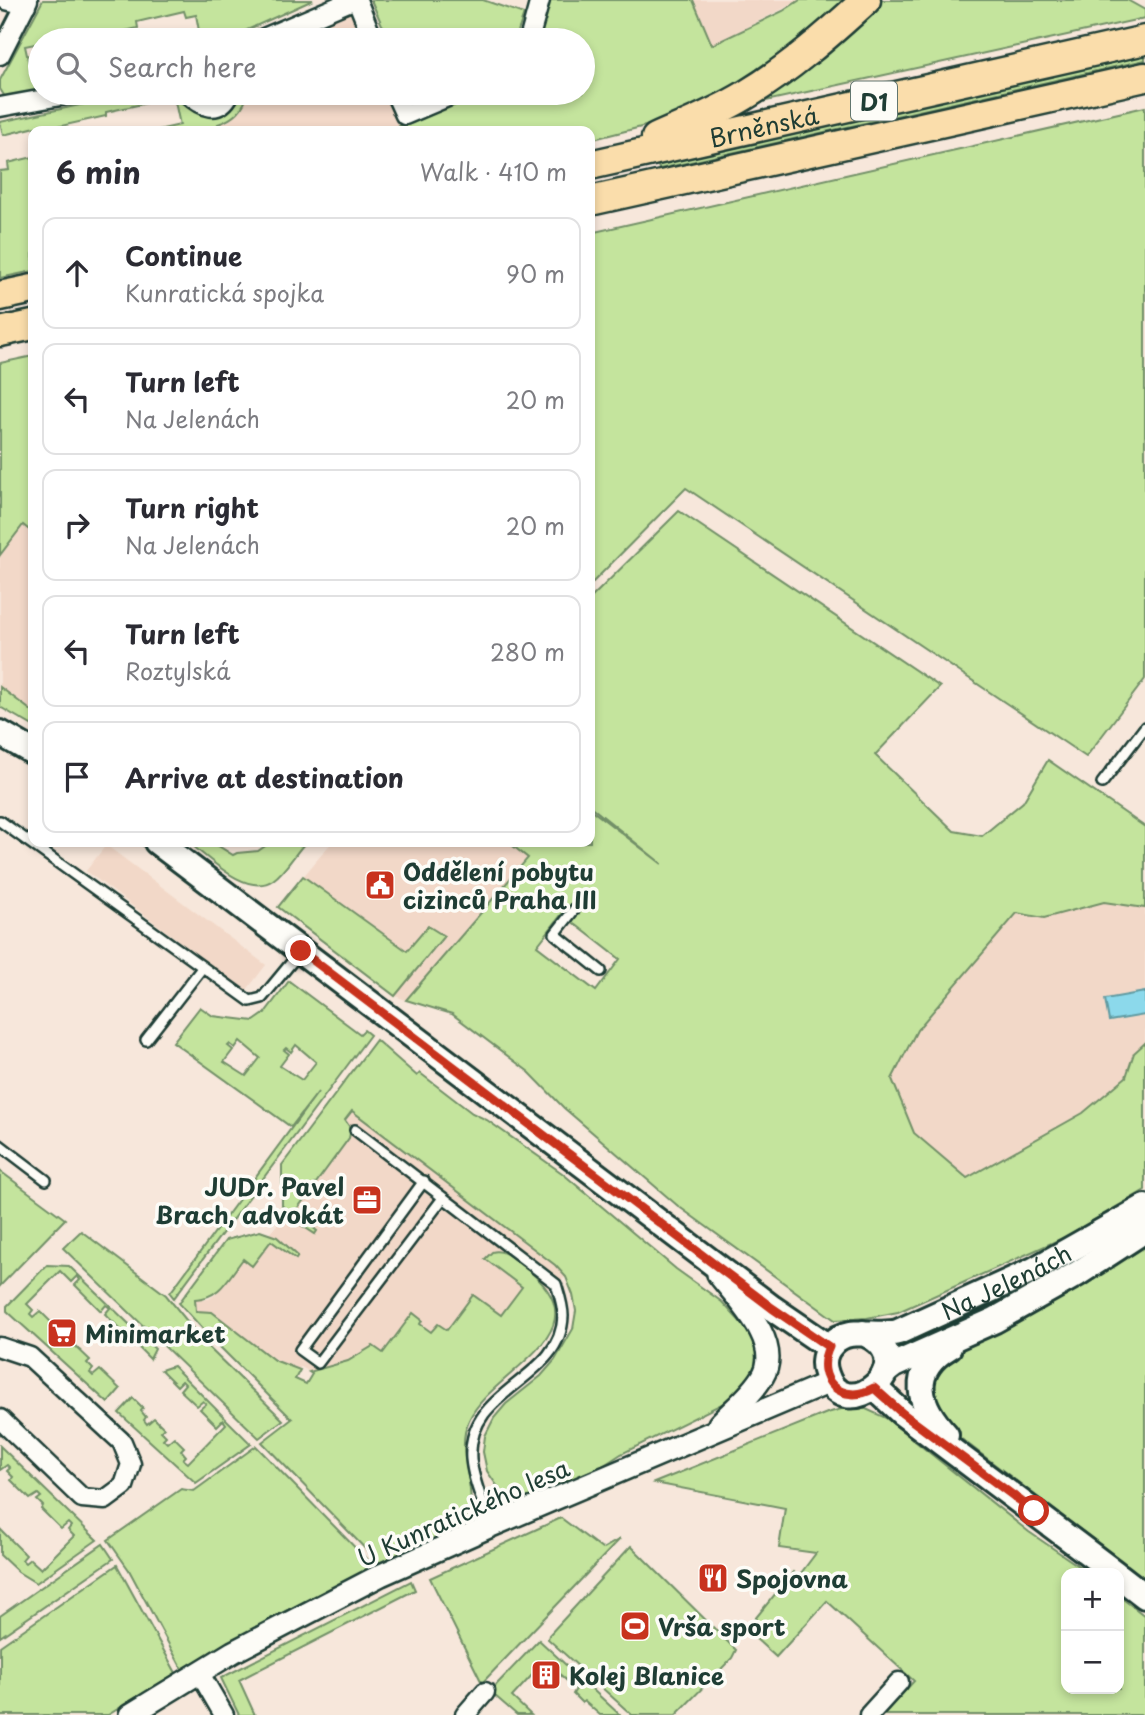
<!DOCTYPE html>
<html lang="en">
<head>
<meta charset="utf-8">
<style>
	body { margin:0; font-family:"Playpen Sans",sans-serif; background:#f7f7f7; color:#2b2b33 }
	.controls { position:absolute; right:21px; bottom:21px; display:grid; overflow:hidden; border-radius:14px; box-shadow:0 4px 10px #0003 }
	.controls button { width:63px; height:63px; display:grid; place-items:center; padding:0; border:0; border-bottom:2px solid #e1e1e2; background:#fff; color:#2b2b33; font:35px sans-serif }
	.stop { position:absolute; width:21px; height:21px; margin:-16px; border:5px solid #c8321e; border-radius:50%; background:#fff }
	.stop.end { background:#c8321e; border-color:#fff; box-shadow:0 2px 7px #0008 }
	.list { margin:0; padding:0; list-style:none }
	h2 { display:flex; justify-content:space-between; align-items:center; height:91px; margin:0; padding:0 28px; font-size:30px }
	h2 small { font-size:23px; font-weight:400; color:#7c7c81 }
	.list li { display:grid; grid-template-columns:46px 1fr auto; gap:21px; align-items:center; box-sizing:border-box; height:112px; margin:0 14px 14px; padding:0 14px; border:2px solid #e1e1e2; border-radius:14px }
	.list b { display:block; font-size:26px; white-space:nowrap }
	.list p { margin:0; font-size:23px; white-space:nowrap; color:#7c7c81 }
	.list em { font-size:23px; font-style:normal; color:#7c7c81 }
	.icon { flex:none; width:38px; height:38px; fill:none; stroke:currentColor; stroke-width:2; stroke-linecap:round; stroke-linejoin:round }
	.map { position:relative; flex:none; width:1145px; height:1715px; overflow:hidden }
	.search { position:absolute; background:#fff; box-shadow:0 4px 10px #0003; left:28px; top:28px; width:567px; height:77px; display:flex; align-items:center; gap:18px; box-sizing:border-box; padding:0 24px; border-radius:38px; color:#7c7c81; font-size:26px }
	.panel { position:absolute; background:#fff; box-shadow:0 4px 10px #0003; left:28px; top:126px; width:567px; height:721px; border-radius:14px }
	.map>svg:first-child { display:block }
</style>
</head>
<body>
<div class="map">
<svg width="1145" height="1715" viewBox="0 0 1145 1715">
	<rect width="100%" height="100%" fill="#f7e7db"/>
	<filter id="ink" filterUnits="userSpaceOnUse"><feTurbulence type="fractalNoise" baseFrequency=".0143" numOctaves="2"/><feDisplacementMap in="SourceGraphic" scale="14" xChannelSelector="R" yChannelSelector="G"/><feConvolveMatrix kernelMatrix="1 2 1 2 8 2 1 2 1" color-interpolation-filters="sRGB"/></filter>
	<g filter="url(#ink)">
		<g fill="#f2d8c8">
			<polygon points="693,0 800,0 712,45"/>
			<polygon points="342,12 349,13 358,19 367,40 275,40"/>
			<polygon points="248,93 390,93 392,109 402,131 220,131 218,124 229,121 247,98"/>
			<polygon points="23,525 33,533 33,712 0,687 0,556"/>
			<polygon points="332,842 508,842 529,857 406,1000 395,996 278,907"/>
			<polygon points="106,845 266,965 246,991 86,871"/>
			<polygon points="1104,902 1145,908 1145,1043 1134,1053 1126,1077 1083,1113 967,1178 914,1133 892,1079 917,1030 1017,913 1044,918"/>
			<polygon points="352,1111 555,1265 566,1277 547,1289 469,1390 310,1372 301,1367 298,1369 289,1367 196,1312 195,1299 209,1299 216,1294 243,1258 270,1233 286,1214 297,1209"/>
		</g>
		<g fill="#c4e49d" stroke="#729068" stroke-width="2" fill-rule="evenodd">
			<polygon points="43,0 313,0 225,40 181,40 200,36 196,15 186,17 184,11 137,22 138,28 90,39 88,32 40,40 40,43 25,46 31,73 40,71 40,90 5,97 0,89 0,80"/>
			<polygon points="371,0 483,0 524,14 515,40 399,40 382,25"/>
			<polygon points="549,0 693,0 712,45 783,11 800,0 850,0 745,83 657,123 590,140 590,131 402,131 399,125 473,93 583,93 583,40 535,40"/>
			<polygon points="878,0 1127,0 1145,10 1145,18 766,101"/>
			<polygon points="1145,53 1145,60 659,169 657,162"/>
			<path d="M136,93H180L200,111L237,93H248C244,109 234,119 218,124L220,131H154L180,125L174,97L106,112V116L39,131L36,127L3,135L0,122Z"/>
			<polygon points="1145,107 1145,679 1086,757 686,488 590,585 590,233"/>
			<polygon points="33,157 33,271 0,278 0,171 9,170 8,163"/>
			<polygon points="33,356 33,533 23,525 0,555 0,363"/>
			<path d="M679,511L940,687L875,755L954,831L982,836L1023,802L1048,760L1145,827V908L1104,902L1044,918L1017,913L917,1030L892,1079L914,1133L967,1178L1083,1113L1126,1077L1134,1053L1145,1043V1190L1065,1237L898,1312L867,1318L835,1320L678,1206L564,1108L529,1072L452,1014L406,1000L528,858L508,842H590V809L662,864L590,806V599ZM562,914L620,959L596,991L537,946Z"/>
			<polygon points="0,687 33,712 33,726 0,707"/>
			<path d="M188,842H212L233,855L237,853L258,851L271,842H306C295,853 286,871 273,880C247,898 208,857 188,842Z"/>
			<polygon points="303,876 407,951 428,926 444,936 395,996 278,907"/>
			<path d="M289,981L360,1034L364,1030L370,1035L174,1298L170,1293L318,1092L291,1127L173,1042L200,1007L213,1016L254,1021L264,1014ZM240,1041L260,1058L246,1076L224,1062L233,1050L228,1046L230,1044L235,1048ZM296,1045L316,1062L302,1080L280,1066L289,1054L284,1050L286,1048L291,1052Z"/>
			<polygon points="376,1040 417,1076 420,1073 472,1113 487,1120 562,1173 676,1269 722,1302 745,1327 754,1343 757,1356 754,1371 750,1379 730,1400 621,1454 592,1473 530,1500 520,1500 502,1493 487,1471 483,1452 485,1436 494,1418 506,1404 541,1376 555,1360 573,1329 576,1311 573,1295 566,1277 555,1265 352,1111 345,1120 351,1129 349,1138 297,1209 306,1216 304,1220 317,1231 315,1234 289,1217 282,1205 282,1165"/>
			<polygon points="0,1171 65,1219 0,1286"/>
			<polygon points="81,1231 166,1295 207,1346 283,1420 259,1438 63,1248"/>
			<path d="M260,1231L277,1237L298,1256L296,1259L271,1241L252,1266L243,1259C228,1278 220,1298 195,1299L196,1311L212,1312L274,1360L300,1370L295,1379L306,1384L312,1374L309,1372L348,1361L373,1346L383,1353L413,1313L422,1320L420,1324L431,1332L438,1324L447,1330L473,1295L501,1315L522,1287L485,1259L492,1252C504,1248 515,1260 524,1267C611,1332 492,1369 469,1420C451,1460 489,1498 458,1532L380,1564L262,1442L292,1419L212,1339L179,1303L226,1240Z"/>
			<polygon points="1145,1243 1145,1579 951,1431 929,1388 947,1354"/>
			<polygon points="47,1265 69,1266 155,1349 150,1359 135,1344 140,1338 136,1335 131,1340 105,1314 110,1308 106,1305 101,1311 75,1285 80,1280 77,1276 71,1282 60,1271 27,1304 33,1310 30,1314 33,1317 40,1311 60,1331 57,1334 63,1340 60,1343 63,1347 70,1341 90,1360 87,1363 93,1369 90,1373 93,1376 100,1370 120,1389 108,1403 7,1311 7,1306"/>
			<polygon points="173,1366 251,1444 196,1483 119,1413 133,1398 143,1408 141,1411 146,1417 144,1420 147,1424 154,1418 164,1428 161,1431 166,1436 163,1439 167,1443 174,1437 184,1447 181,1450 186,1456 183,1459 188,1463 226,1424 223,1420 217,1426 200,1409 206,1404 203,1401 197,1406 180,1390 185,1384 182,1381 177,1386 161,1370"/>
			<polygon points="845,1408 866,1409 886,1418 1029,1532 1089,1573 1066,1573 1066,1689 1119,1689 1119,1596 1145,1616 1145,1715 883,1715 914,1681 827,1601 776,1657 746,1630 793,1572 798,1577 816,1553 779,1548 785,1508 654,1483 827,1413"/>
			<polygon points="0,1446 97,1540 36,1583 18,1572 0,1555 0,1529 26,1555 22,1560 25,1563 30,1559 41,1569 74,1536 68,1530 71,1526 68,1523 61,1529 41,1509 43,1506 37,1500 41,1497 38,1494 30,1499 11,1480 13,1477 7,1471 10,1468 7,1465 0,1470"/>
			<polygon points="256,1446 374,1567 278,1615 182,1669 129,1570 108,1540 181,1489 194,1491"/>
			<polygon points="561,1518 602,1549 620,1539 482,1683 430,1578"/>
			<polygon points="103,1544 113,1559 0,1637 0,1616"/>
			<polygon points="631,1546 736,1650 732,1658 676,1715 632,1715 548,1639 549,1635"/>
			<polygon points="117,1565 176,1673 108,1715 0,1715 0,1646"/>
			<polygon points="411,1581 415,1590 239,1680 255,1715 239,1715 221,1678"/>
			<polygon points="539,1640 620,1715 600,1715 584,1701 582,1703 573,1694 576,1689 545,1661 512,1697 531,1715 517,1715 494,1695 493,1690 497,1684"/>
		</g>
		<polygon fill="#8cd9eb" stroke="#609ba2" stroke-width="2" points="1145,992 1145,1015 1109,1021 1105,999"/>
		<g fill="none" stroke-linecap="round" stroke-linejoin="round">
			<g stroke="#1f3d34" stroke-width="14">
				<g id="service">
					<polyline points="1102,783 1145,727"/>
					<polyline points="0,821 250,1001 262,998 300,952"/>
					<polyline points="577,906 555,934 601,971"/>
					<polyline points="146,1040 202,968"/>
					<path d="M355,1130L556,1284C559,1294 563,1305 563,1316C561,1382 466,1387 471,1459C473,1481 484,1505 491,1526"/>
					<polyline points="0,1145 46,1180"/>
					<polyline points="424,1181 300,1350 318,1363 443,1198"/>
				</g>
			</g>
			<g stroke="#1f3d34" stroke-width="23">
				<g id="minor">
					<polyline points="6,0 26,5"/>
					<polyline points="357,0 373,40"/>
					<polyline points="259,40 353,0"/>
					<polyline points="529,40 540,0"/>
					<polyline points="0,55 28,0"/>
					<path d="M187,93C201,107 219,115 230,93"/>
					<polyline points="395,93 405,115 457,93"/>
					<polyline points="0,107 77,93"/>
					<polyline points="0,1347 30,1357 122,1442 131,1464 124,1486 105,1500 82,1498 0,1419"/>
					<polyline points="199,1672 224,1715"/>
					<polyline points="465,1715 485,1692"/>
					<polyline points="869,1715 899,1682"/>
				</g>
			</g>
			<g stroke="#1f3d34" stroke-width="26">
				<g id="tertiary">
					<path d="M718,1274C737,1299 783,1342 763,1376C752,1395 733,1409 719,1424"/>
					<polyline points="130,1715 233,1652 381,1575 491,1526 830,1382"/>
				</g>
			</g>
			<g stroke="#1f3d34" stroke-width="30">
				<g id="secondary">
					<polyline points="0,733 33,752"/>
					<polyline points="157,842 772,1308 829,1347"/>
					<path id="s1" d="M863,1333C928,1360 844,1431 826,1374C822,1363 824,1352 832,1344C848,1325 877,1338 898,1332L1034,1270L1145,1207"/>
					<polyline points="885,1372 894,1365 995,1320 1077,1274 1145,1230"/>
					<polyline points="875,1388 902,1413 1115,1573"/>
					<path d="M946,1435C919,1406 907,1372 949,1347"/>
					<polyline points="1119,1576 1145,1596"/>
				</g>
			</g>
			<g stroke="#1f3d34" stroke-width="33">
				<g id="trunk">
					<path d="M656,138C685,125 716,113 744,96C789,69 828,35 866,0"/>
					<path id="s2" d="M590,165L1145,40"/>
					<polyline points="590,201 1145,77"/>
					<polyline points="0,296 33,289"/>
					<polyline points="0,332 33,325"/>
				</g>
			</g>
			<use href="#service" stroke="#fdfcf7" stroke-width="9"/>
			<use href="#minor" stroke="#fdfcf7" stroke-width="18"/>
			<use href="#tertiary" stroke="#fdfcf7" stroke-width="21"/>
			<use href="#secondary" stroke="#fdfcf7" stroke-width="24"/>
			<use href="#trunk" stroke="#faddab" stroke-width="28"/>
		</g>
	</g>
	<g fill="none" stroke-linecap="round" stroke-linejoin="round" filter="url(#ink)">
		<path stroke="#c8321e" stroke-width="9" d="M301,951L772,1308L829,1347C813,1380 843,1406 874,1388L902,1413L1034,1511"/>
	</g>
	<defs>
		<g id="civic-square" transform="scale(1.575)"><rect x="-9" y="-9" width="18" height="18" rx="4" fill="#c8321e" stroke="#fdfcf7"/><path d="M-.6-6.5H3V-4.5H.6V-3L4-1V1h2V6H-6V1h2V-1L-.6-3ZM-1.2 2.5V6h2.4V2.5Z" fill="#fff"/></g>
		<g id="office-square" transform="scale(1.575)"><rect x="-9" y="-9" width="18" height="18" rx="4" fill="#c8321e" stroke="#fdfcf7"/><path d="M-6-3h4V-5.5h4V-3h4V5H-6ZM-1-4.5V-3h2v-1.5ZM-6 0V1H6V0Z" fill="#fff"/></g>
		<g id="supermarket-square" transform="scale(1.575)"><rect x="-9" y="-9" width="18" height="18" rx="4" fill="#c8321e" stroke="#fdfcf7"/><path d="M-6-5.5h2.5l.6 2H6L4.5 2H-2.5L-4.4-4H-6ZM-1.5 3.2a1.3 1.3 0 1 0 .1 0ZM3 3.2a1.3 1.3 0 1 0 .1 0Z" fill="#fff"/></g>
		<g id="restaurant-square" transform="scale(1.575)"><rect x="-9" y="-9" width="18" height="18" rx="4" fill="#c8321e" stroke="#fdfcf7"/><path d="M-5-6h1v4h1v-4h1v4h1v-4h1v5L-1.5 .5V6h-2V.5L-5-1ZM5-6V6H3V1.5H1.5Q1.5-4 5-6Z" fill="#fff"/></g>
		<g id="stadium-square" transform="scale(1.575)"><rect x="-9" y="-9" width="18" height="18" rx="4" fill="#c8321e" stroke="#fdfcf7"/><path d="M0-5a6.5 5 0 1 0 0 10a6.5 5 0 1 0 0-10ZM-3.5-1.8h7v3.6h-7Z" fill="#fff"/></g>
		<g id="building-square" transform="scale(1.575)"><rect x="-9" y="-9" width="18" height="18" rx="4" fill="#c8321e" stroke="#fdfcf7"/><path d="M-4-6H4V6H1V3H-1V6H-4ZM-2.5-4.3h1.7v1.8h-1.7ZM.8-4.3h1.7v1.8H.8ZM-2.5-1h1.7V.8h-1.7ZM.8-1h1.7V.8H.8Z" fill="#fff"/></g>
	</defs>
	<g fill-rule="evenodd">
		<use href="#civic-square" x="380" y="885"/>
		<use href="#office-square" x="367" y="1200"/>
		<use href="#supermarket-square" x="62" y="1333"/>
		<use href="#restaurant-square" x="713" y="1578"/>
		<use href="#stadium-square" x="635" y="1626"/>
		<use href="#building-square" x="546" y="1675"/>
	</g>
	<g text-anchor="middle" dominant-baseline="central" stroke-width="7" stroke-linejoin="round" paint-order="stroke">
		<rect fill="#fdfcf7" stroke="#62766e" stroke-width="2" x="851" y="81.5" width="46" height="39" rx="5"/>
		<g font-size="23" font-weight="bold" fill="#1f3d34">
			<text x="874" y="101">D1</text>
		</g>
		<g font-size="24" fill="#1f3d34" stroke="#fdfcf7">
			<text stroke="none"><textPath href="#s2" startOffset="178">Brněnská</textPath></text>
			<text stroke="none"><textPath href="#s1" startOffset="350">Na Jelenách</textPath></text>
			<text transform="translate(463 1512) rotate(-24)">U Kunratického lesa</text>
		</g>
		<g font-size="24" font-weight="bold" fill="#1f3d34" stroke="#fdfcf7" text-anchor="start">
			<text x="403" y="871">Oddělení pobytu<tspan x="403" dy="28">cizinců Praha III</tspan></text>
			<text x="344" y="1186" text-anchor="end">JUDr. Pavel<tspan x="344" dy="28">Brach, advokát</tspan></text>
			<text x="85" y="1333">Minimarket</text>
			<text x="736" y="1578">Spojovna</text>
			<text x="658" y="1626">Vrša sport</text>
			<text x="569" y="1675">Kolej Blanice</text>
		</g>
	</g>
</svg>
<div class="controls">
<button>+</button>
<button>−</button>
</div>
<div class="stop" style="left:1034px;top:1511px"></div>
<div class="stop end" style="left:301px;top:951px"></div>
<div class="search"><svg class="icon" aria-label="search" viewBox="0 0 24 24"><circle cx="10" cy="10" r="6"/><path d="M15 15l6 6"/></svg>Search here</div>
<section class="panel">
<h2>6 min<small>Walk · 410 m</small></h2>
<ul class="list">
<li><svg class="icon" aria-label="ahead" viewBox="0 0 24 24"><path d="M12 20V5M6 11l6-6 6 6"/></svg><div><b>Continue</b><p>Kunratická spojka</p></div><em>90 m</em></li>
<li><svg class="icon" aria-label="left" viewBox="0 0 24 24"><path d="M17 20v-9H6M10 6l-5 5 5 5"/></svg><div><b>Turn left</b><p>Na Jelenách</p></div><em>20 m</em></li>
<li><svg class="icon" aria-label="right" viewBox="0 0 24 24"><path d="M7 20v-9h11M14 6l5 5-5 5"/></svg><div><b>Turn right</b><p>Na Jelenách</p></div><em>20 m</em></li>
<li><svg class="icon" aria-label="left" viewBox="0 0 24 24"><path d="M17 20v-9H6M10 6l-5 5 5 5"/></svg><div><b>Turn left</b><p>Roztylská</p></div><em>280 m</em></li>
<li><svg class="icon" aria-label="arrive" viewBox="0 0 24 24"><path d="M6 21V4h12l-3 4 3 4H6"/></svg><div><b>Arrive at destination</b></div></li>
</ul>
</section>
</div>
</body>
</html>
